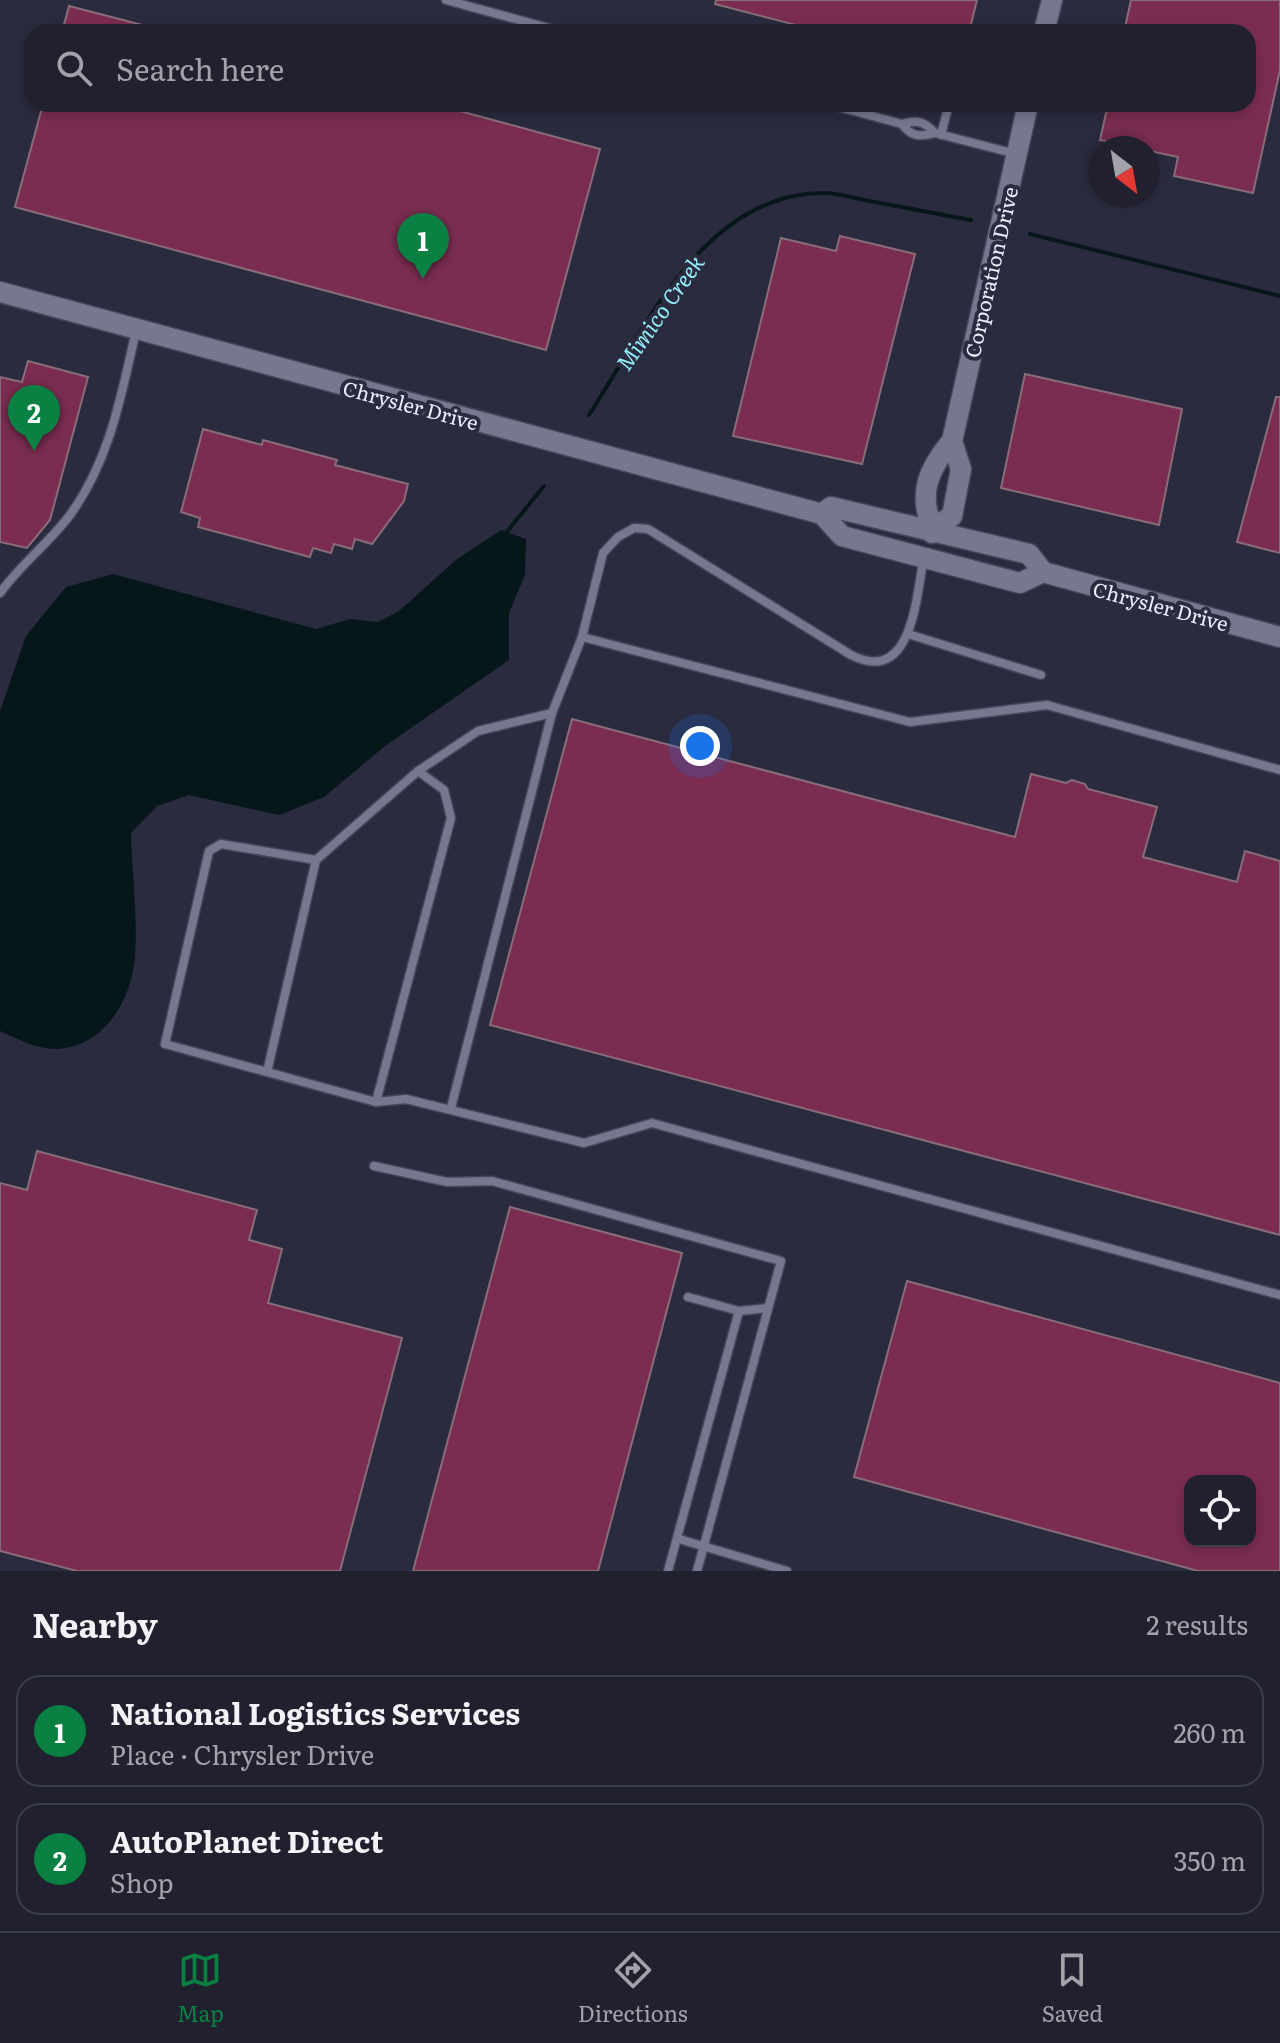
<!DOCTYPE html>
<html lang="en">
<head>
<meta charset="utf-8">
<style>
	body { margin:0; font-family:Literata,serif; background:#282837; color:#f1f3f6 }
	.controls { position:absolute; right:24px; bottom:24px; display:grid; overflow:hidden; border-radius:16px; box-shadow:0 4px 12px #0003 }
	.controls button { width:72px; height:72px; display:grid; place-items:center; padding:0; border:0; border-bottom:2px solid #3d3e4b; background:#20202f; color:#f1f3f6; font:40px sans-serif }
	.compass { position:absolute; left:1088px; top:136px; width:72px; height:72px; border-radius:50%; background:#20202f; box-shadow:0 4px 12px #0003; rotate:149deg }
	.you { position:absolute; left:700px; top:746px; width:28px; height:28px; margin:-20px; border:6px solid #fff; border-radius:50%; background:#1a73e8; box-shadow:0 0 0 12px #1a73e833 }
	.badge { display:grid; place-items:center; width:52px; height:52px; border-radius:50%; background:#0b8043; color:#fff; font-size:26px; font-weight:700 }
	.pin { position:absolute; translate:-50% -66px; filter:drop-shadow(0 2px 4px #0008) }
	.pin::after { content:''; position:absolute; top:42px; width:28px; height:24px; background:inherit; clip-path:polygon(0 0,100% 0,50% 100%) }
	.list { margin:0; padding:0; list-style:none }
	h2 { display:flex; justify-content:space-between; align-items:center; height:104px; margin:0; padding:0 32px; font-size:34px }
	h2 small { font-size:26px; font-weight:400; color:#a2a3aa }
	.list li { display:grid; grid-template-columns:52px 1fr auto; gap:24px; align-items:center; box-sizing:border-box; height:112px; margin:0 16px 16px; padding:0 16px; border:2px solid #3d3e4b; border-radius:24px }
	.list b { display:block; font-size:30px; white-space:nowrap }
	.list p { margin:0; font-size:26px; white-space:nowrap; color:#a2a3aa }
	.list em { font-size:26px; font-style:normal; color:#a2a3aa }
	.icon { flex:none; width:44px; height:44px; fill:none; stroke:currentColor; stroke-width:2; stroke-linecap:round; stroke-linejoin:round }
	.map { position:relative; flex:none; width:1280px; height:1571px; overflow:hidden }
	.search { position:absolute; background:#20202f; box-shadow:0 4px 12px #0003; left:24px; right:24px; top:24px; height:88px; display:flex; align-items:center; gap:20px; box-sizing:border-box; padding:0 28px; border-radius:24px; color:#a2a3aa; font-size:30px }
	.sheet { height:360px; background:#20202f }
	nav { display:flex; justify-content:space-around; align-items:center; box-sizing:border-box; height:112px; border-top:2px solid #3d3e4b; background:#20202f; font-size:22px; color:#a2a3aa }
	nav a { display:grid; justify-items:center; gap:4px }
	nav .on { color:#0b8043 }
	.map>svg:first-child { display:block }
</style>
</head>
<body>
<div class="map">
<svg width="1280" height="1571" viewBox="0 0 1280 1571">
	<rect width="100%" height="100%" fill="#2b2b3f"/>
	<path fill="#061719" d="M501,530L526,539L525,575L509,613V660L385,746L324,797L279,815L189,795L157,806L131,833C132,874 138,917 135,957C131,1000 106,1045 58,1049C38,1050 18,1039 0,1031V711L26,636L66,587L113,574L316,629L350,619L378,622L399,611L457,559Z"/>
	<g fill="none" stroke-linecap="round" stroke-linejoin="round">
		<g stroke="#061719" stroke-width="4">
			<polyline points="1030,234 1280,296"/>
			<path d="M589,415C645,329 703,195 821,193C836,192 853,198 869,201C903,207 937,214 971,220"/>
			<polyline points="505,534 544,486"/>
		</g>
	</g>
	<g fill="#7b2d51" stroke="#886d77" stroke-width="2" fill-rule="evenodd">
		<polygon points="716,0 977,0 969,32 823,32 715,4"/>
		<polygon points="1131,0 1280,0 1280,70 1253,193 1174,176 1178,157 1100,140 1108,104 1248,104 1248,32 1124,32"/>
		<polygon points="69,6 154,28 154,32 62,32"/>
		<polygon points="43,104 434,104 600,149 546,350 15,207"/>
		<polygon points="840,236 915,254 862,464 733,436 781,238 836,251"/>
		<polygon points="28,361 88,377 50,520 27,548 0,542 0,377 22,382"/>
		<polygon points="1025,374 1182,409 1159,525 1001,488"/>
		<polygon points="1276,397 1280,397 1280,553 1237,542"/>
		<polygon points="203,429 262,445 263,440 337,460 335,465 408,484 404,501 372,544 355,539 352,549 334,544 331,553 313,548 310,557 198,527 200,518 181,512"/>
		<polygon points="572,719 1015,837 1031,774 1066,783 1072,780 1085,784 1088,789 1157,807 1143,857 1237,882 1245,851 1280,861 1280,1235 490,1025"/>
		<polygon points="37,1151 257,1210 249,1240 282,1249 268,1303 402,1338 340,1571 77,1571 0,1551 0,1183 27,1190"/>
		<polygon points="510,1207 682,1253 598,1571 413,1571"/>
		<path d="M907,1281L1280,1383V1571H1198L854,1477ZM1190,1481H1250V1541H1190Z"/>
	</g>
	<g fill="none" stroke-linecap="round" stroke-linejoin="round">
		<g stroke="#484759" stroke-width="11">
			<g id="lane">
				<polyline points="446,0 563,32"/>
				<path d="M828,104L902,124C917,119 925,122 935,133C921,137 911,137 902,124"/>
				<polyline points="935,133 1016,154"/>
				<polyline points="941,135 949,104"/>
				<path d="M0,593C20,565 49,543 70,515C110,460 121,396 136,331"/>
				<polyline points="908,634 1041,675"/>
				<polyline points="582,637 910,722 1047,705 1280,770"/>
				<polyline points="552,713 478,731 418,771 316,860 221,844 209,851 165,1044 376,1102 406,1099 584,1143 652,1123 1280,1295"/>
				<polyline points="267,1072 316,860"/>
				<polyline points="376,1102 451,818 444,790 418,771"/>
				<path d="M451,1108L552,713L582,637L603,553L618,537L634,528L648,529L851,655C913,686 916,596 924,557"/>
				<polyline points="374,1166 447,1182 492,1181 781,1261 697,1571"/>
				<polyline points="688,1297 739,1311"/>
				<polyline points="679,1539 787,1571"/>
				<polyline points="668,1571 739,1311 768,1308"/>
			</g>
		</g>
		<g stroke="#484759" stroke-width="23">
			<g id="secondary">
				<polyline points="1044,32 1052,0"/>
				<polyline points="0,292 822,514 842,536 1020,583 1043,572"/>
				<polyline points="822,514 831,507 1029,554 1043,572 1280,637"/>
				<path d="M933,528C917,494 929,468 952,441L1028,104"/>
				<polyline points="932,533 933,528 952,516 961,469 952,441"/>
			</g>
		</g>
		<use href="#lane" stroke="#777790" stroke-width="8"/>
		<use href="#secondary" stroke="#777790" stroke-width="20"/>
	</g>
	<g text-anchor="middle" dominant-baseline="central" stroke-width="8" stroke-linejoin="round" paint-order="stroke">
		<g font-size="20" fill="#ededfb" stroke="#2b2b3f">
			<text transform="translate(990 272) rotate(-77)">Corporation Drive</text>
			<text transform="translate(411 404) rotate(15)">Chrysler Drive</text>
			<text transform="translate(1161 605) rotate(15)">Chrysler Drive</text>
		</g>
		<g font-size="22" font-style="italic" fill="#93eef9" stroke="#2b2b3f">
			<text transform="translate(659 312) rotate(-55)">Mimico Creek</text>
		</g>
	</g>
</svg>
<div class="controls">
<button><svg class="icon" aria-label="locate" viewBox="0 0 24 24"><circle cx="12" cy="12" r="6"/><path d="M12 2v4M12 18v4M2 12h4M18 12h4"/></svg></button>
</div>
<svg class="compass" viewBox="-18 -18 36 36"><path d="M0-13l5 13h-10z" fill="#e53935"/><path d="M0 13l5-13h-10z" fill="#a2a3aa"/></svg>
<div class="you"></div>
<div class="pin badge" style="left:423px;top:279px">1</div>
<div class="pin badge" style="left:34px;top:451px">2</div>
<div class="search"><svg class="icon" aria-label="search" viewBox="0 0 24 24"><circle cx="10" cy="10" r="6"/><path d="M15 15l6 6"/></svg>Search here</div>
</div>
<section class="sheet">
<h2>Nearby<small>2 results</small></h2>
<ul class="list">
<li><span class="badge">1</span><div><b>National Logistics Services</b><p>Place · Chrysler Drive</p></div><em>260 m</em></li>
<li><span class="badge">2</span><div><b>AutoPlanet Direct</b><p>Shop</p></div><em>350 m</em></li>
</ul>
</section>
<nav>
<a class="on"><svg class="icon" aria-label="map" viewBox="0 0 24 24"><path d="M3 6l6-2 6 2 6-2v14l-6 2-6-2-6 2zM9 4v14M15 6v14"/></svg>Map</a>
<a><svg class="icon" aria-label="directions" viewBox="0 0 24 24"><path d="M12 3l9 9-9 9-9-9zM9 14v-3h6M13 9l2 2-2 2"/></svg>Directions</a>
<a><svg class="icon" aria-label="saved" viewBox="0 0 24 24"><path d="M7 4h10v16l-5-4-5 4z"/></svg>Saved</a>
</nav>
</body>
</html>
